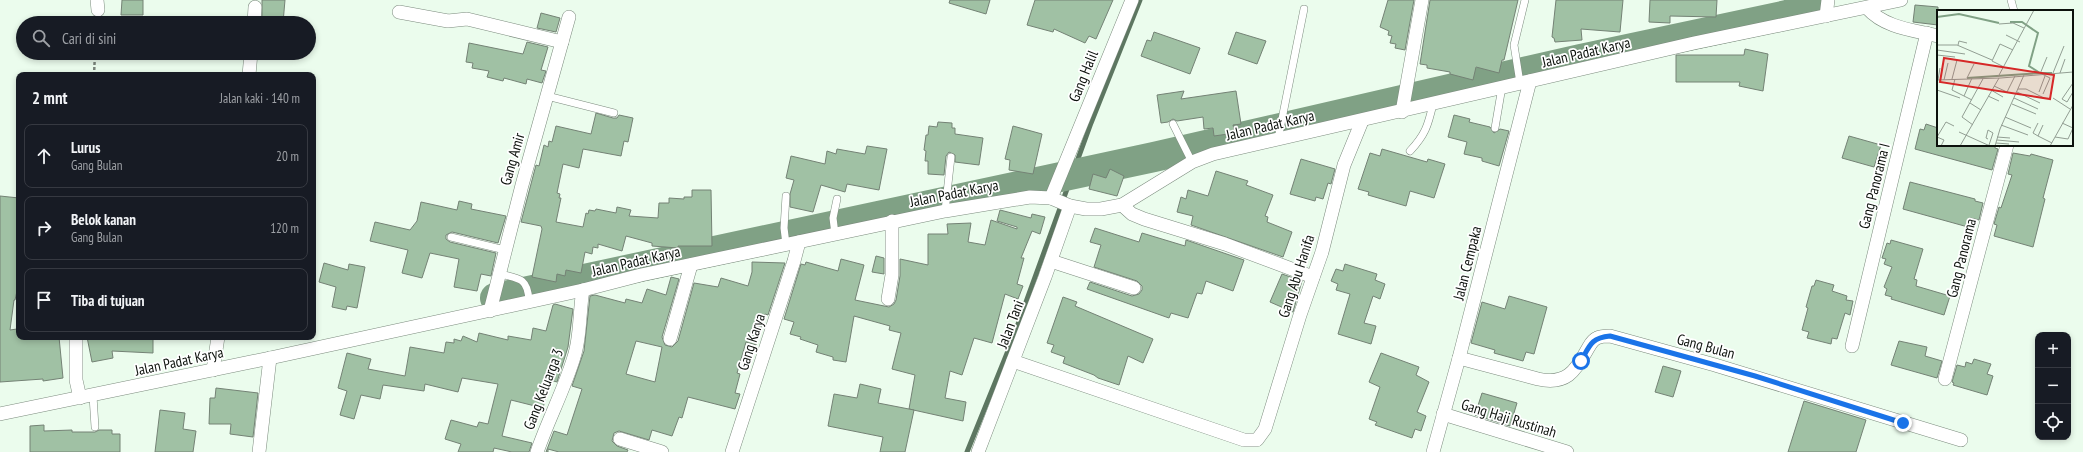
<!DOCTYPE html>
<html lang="id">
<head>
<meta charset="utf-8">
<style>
	body { margin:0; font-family:"PT Sans Narrow",sans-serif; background:#242831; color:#f1f3f6 }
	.controls { position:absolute; right:12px; bottom:12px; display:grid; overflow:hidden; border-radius:8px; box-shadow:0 2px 6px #0003 }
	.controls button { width:36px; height:36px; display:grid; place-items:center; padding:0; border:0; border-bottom:1px solid #363941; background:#171b24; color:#f1f3f6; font:20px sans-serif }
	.stop { position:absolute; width:12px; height:12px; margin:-9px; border:3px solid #1a73e8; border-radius:50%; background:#fff }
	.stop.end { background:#1a73e8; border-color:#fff; box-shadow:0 1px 4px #0008 }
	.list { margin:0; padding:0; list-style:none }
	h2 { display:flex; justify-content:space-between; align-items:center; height:52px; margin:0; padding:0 16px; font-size:17px }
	h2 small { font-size:13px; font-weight:400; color:#9ea1a6 }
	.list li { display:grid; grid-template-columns:26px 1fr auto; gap:12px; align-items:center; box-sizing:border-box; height:64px; margin:0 8px 8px; padding:0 8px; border:1px solid #363941; border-radius:8px }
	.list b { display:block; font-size:15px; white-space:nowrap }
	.list p { margin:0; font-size:13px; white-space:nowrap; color:#9ea1a6 }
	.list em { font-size:13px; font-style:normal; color:#9ea1a6 }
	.icon { flex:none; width:22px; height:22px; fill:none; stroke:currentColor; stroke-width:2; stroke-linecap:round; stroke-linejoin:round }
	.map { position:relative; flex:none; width:2083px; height:452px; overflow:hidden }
	.search { position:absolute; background:#171b24; box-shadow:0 2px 6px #0003; left:16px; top:16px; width:300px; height:44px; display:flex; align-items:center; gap:10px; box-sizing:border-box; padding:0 14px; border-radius:22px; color:#9ea1a6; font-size:15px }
	.panel { position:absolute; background:#171b24; box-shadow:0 2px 6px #0003; left:16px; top:72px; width:300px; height:268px; border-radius:8px }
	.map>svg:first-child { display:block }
</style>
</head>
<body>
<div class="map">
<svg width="2083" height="452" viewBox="0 0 2083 452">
	<rect width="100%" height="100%" fill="#ebfced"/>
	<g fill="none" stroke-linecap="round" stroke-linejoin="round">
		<polyline stroke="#5d7661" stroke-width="5" points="967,452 1010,346 1091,123 1140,0"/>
		<polyline stroke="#80a185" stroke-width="30" points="495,298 1154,157 1580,59 1787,15 1803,9 1811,0"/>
	</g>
	<g fill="#a0c1a4" stroke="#748275" fill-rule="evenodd">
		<polygon points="122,0 143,0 143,15 121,15"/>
		<polygon points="262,0 285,0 283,23 262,23"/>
		<polygon points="950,0 990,0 986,14 949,3"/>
		<polygon points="1035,0 1113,0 1096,39 1089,36 1085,43 1054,29 1053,32 1027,25"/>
		<polygon points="1388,0 1414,0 1405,50 1395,48 1396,44 1390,43 1392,36 1388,35 1389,31 1380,27"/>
		<polygon points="1430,0 1518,0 1504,60 1502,60 1499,73 1476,67 1473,80 1450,74 1450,72 1427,68 1427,65 1420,64"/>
		<polygon points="1556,0 1623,0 1620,32 1581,29 1582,40 1555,42 1554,38 1552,37"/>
		<polygon points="1650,0 1717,0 1716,17 1670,16 1670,23 1649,22"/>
		<polygon points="1915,5 1938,7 1938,25 1913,22"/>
		<polygon points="541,13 560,18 556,32 537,28"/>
		<polygon points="1154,32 1200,48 1190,74 1141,56 1147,40 1151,41"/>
		<polygon points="1236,32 1266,41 1257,64 1228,54"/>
		<polygon points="527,42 548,47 541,70 546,71 542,83 527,79 526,84 504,78 503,81 487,77 489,71 472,68 473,63 466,62 469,43 523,54"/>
		<polygon points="1745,49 1768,54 1763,91 1739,86 1740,82 1676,82 1676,55 1744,55"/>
		<polygon points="1184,91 1181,99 1236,91 1241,124 1233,125 1235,133 1214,136 1213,128 1204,129 1203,117 1177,121 1173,119 1168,122 1161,123 1157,95"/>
		<polygon points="596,113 613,118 617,118 619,115 633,118 628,142 624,141 621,156 583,149 579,168 563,164 557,193 560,194 559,198 561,198 556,222 583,227 586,213 588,214 589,210 595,211 596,209 616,213 617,207 631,210 629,216 658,218 659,203 669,203 669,198 684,199 684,197 692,197 692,190 711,190 712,246 678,246 678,248 652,246 652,243 626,236 622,251 598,244 598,248 593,247 592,254 585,252 581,273 566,270 565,276 557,274 556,282 532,277 542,229 541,226 521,222 536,165 539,166 544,145 548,147 549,141 552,142 556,126 591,134"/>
		<polygon points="1454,115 1470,119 1469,122 1490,127 1494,133 1500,129 1509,131 1499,166 1482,161 1482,158 1464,154 1467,142 1448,137"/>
		<polygon points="938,122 952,123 952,128 955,128 955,134 983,138 979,165 955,162 955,155 949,152 946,156 944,175 928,174 928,161 925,161 926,151 924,150 926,135 928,135 929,126 937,127"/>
		<polygon points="1926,124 1938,128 1938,145 1995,145 1995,148 1998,149 1992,170 1915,149 1920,129 1924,130"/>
		<polygon points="1013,126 1042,134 1033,174 1009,170 1010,160 1005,159"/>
		<polygon points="1849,136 1881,145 1874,167 1842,158"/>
		<polygon points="867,146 887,149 879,190 847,184 845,192 821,185 813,212 790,207 790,194 794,180 786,178 791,156 825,164 827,151 836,154 837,149 865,154"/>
		<polygon points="1382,149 1427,162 1428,159 1445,164 1434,198 1410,191 1406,206 1368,195 1369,192 1358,189 1370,153 1380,156"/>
		<polygon points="2013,153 2030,156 2031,154 2053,160 2043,198 2045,199 2033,247 1994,236 1997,225 1994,224 1999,207 2001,208 2012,175 2008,174"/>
		<polygon points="1301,159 1335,169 1331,184 1328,183 1323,199 1316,197 1315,201 1290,194"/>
		<polygon points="1110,169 1124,176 1117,196 1089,189 1093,174 1106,178"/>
		<polygon points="1216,171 1248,181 1246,185 1273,195 1265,216 1268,217 1267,222 1292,232 1283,257 1191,225 1193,216 1177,212 1181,197 1186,199 1188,190 1208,196"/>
		<polygon points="1910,182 1975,199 1975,201 1983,203 1979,220 1970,218 1968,227 1903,209"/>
		<polygon points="0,196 19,198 19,282 15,300 14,300 10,330 17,329 18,337 59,337 63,378 43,381 43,379 0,382"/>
		<polygon points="459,201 472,204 471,209 506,216 498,243 452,232 446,235 446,239 450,242 496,253 491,276 481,274 477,291 454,287 459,259 430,253 422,278 402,273 408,250 370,241 375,222 410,230 417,221 421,202 457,210"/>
		<polygon points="1000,210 1031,218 1032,214 1045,217 1040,234 1032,231 1021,258 1024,258 1017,284 1023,286 1018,299 1005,294 992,343 974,338 962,375 950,371 945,398 966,402 963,421 909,409 915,375 892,369 901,333 889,330 890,326 854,316 846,362 833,360 833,357 816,352 818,345 800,339 801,337 790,334 794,322 784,319 801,264 805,265 806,262 838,271 841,259 864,265 855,300 889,307 894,304 896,300 900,276 900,259 928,265 928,234 948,234 947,224 971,223 968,242 985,245 991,220 1017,229 1017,227 997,221"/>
		<polygon points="1095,228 1139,242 1142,233 1185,246 1186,240 1244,260 1233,291 1206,281 1202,294 1197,293 1188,318 1171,313 1169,318 1087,289 1090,282 1132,296 1139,294 1142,290 1142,286 1137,281 1094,267 1101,245 1090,242"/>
		<polygon points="1891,240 1923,249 1914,279 1917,280 1916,286 1950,296 1944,315 1891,299 1892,297 1885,295 1887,289 1884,287 1892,267 1884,264 1886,259 1882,258 1887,243 1890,244"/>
		<polygon points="876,256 884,258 884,274 872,272"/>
		<path d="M752,262L785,263L768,315L765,314L756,345L746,342L737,373L740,374L735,393L740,394L735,409L688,397L682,418L679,417L672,436L652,430L649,440L619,431L614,433L612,441L617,446L628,450L627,452H559L548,449V452H546L554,431L567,435L582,389L572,386L584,351L590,296L595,295L625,303L626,299L642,303L647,289L666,295L671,277L679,279L662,337L665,345L672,347L678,341L694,283L718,287L721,278L748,286L752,272ZM636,341L662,347L655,382L626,374Z"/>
		<polygon points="324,263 348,270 349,264 365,267 357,308 347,306 346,310 332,307 336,287 319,282"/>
		<polygon points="1345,264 1377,274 1375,280 1385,284 1380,299 1373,296 1364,323 1376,326 1371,344 1338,334 1350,294 1336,290 1338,284 1331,281 1336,269 1343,271"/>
		<polygon points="1282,274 1302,281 1293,312 1270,302"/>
		<polygon points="1816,280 1834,285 1832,291 1847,296 1846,300 1853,301 1850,315 1845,313 1837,339 1832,338 1831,344 1807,338 1809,332 1802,330 1808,308 1806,307 1812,286 1814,286"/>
		<polygon points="1509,296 1547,307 1534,354 1526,352 1523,361 1494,353 1495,350 1471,343 1482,302 1505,309"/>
		<polygon points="1063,297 1077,302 1075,306 1153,339 1143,363 1128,356 1119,385 1098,378 1094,375 1063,363 1065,357 1051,352 1054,345 1047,343"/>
		<polygon points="555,304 573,309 568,347 557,382 550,380 543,408 511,400 502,436 532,443 529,452 512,452 494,448 493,452 458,452 461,444 445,439 451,420 477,427 479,422 488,424 498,384 462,378 458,392 425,384 424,391 383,385 380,399 361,395 354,419 340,415 347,391 338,388 347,353 371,359 368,369 405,376 410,347 444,353 446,342 454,343 454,339 461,341 463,336 477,342 479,333 508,340 508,336 531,340 533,328 546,331 553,305"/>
		<polygon points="87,337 153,337 153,353 112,351 113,358 92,362"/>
		<polygon points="1899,341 1927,347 1925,356 1942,361 1937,378 1891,365"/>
		<polygon points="1381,353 1419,367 1416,375 1429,382 1417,412 1426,416 1421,431 1415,429 1412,438 1375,425 1377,422 1369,419 1380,387 1369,382"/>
		<polygon points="1974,359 1991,364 1987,374 1993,376 1987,395 1953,385 1954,383 1952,382 1957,365 1965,367 1966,362 1972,364"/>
		<polygon points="1663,366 1681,371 1673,397 1655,392"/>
		<polygon points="860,384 881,389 878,403 914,410 905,452 880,452 883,437 828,426 834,394 857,398"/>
		<polygon points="216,388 258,393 253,437 230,434 231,424 209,424 210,398 215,398"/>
		<polygon points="1482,393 1517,403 1510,426 1475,415"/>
		<polygon points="1804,401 1866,420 1856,452 1788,452"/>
		<polygon points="160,410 185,413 183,429 196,431 193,452 155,452"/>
		<polygon points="44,425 44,431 72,430 72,432 95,432 99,430 112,430 112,434 120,434 120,452 30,452 30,426"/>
	</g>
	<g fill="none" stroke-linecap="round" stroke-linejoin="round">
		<g stroke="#7c8b7e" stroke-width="8">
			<g id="service">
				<polyline points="2011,0 2014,11"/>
				<polyline points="1520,83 1514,45 1525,0"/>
				<polyline points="547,96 614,113"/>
				<polyline points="1173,124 1192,162"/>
				<polyline points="1495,128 1502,87"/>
				<polyline points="1278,139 1304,9"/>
				<path d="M1410,151C1425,135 1428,126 1433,104"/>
				<polyline points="945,211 951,157"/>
				<polyline points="835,234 833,218 837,199"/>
				<polyline points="451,237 505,250"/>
				<polyline points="786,244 784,228 786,196"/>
				<path d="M499,274C519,278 528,278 529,301"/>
				<polyline points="93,396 95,427"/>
			</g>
		</g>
		<g stroke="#7c8b7e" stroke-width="14">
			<g id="minor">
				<polyline points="97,0 98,10"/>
				<path d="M1867,8C1885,28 1913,30 1938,36"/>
				<polyline points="399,12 448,21 467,19 562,42"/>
				<polyline points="1826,16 1828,0"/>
				<polyline points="254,23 255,7"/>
				<polyline points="249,75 251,53"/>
				<polyline points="1402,112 1422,0"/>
				<polyline points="1051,198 1132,0"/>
				<polyline points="1122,205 1132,214 1144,219 1225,244 1313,277"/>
				<polyline points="1051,261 1134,288"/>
				<polyline points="888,299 892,275 892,221"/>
				<polyline points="490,311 522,185 569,17"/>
				<polyline points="76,337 76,380 80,398"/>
				<polyline points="670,339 691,265"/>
				<polyline points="1852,346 1927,33"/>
				<path d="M1459,358L1538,379C1566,385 1575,372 1587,350C1590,345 1592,340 1597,338C1601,336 1606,336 1610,336L1715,365L1961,440"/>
				<polyline points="1013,361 1244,440 1257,440 1265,429 1300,315 1322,252 1344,165 1362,121"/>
				<polyline points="213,370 218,337"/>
				<polyline points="1945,379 2007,145"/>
				<polyline points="0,414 270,358 583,290 641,275 945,211 1030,197 1051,198 1070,206 1086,209 1101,209 1122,205 1192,162 1213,154 1694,43 1901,0"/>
				<polyline points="1443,414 1567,452"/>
				<polyline points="620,439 662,452"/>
				<polyline points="259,452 270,358"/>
				<path d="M537,452C548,420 564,390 574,357C581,336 579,312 583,290"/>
				<polyline points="732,452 794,261 799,242"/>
				<polyline points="978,452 1045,277 1070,206"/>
				<polyline points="1433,452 1459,358 1530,81"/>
			</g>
		</g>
		<polyline stroke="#7a857b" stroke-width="2.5" stroke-dasharray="3 2" stroke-linecap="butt" points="94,75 95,53"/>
		<use href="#service" stroke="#fff" stroke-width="7"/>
		<use href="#minor" stroke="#fff" stroke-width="13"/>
	</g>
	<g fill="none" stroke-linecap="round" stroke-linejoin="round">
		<path stroke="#1a73e8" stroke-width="5" d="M1581,361C1590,345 1591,338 1610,336L1755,376L1903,423"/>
	</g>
	<g text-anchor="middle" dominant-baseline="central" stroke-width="3.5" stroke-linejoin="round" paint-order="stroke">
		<g font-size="15" fill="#0c110c" stroke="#fff">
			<text transform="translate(1586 52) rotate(-13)">Jalan Padat Karya</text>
			<text transform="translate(1083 76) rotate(-68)">Gang Halil</text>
			<text transform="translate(1270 125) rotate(-13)">Jalan Padat Karya</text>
			<text transform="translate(512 159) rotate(-74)">Gang Amir</text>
			<text transform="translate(1874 186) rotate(-76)">Gang Panorama I</text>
			<text transform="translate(954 193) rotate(-11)">Jalan Padat Karya</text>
			<text transform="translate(1961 258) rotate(-76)">Gang Panorama</text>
			<text transform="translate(636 261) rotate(-13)">Jalan Padat Karya</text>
			<text transform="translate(1467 263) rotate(-76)">Jalan Cempaka</text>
			<text transform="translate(1296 276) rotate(-72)">Gang Abu Hanifa</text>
			<text transform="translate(1010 324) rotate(-69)">Jalan Tani</text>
			<text transform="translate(751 342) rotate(-72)">Gang Karya</text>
			<text transform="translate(1706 346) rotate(15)">Gang Bulan</text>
			<text transform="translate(179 361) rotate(-12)">Jalan Padat Karya</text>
			<text transform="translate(543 389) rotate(-69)">Gang Keluarga 3</text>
			<text transform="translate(1509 418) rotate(17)">Gang Haji Rustinah</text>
		</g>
	</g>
	<g transform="translate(1937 10)">
		<rect width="136" height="136" fill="#ebfced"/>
		<path fill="none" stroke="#80a185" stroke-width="2" d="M0,7L22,4L62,13M73,12H85L101,23L92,56L103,63H115M30,68L103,63"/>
		<path fill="none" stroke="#929e93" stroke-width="1" d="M62,14L76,13L87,18M69,25L83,32M0,35H20L55,50M21,35L22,31L30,33M0,40L28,44M0,45L18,47M67,57L55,51L63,34L76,40M116,63L127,36M123,63L128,49M103,64L110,47M105,64L113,68L106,84M61,67L97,0M30,68L37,54M15,69L20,50M18,69L15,80L35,90M0,70L64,68L136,62M1,70L3,58M7,70L11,53M136,73L125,89L130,92L136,82M57,76L70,82L78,66M81,79H89L107,88M0,80L23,88M54,80L66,87M80,82L103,93M102,82L108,66M27,86L35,68M51,86L62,91M77,88L101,99M116,88L133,99M33,93L44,100M75,94L99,104M68,107L94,118M36,115L25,107L47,67M64,115L91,125M106,115L101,126L115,133M22,122L53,136M101,126L96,123L101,113M0,127L9,112L17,116M0,127L7,130L4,136M60,127L73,128M118,127L131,129L136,118L125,113M51,129L49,128L51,120L56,123L52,135M60,130L82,132M59,133L72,134M23,136L62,68M58,136L63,119L87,65M113,136L136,95"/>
		<path fill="#d62828" fill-opacity="0.15" stroke="#d62828" stroke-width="2" d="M7,48L117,65L113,89L3,72Z"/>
		<rect width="136" height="136" fill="none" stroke="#0c110c" stroke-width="2"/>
	</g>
</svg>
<div class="controls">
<button>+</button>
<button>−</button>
<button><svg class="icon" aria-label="locate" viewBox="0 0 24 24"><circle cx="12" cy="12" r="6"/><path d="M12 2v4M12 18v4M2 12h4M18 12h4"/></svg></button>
</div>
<div class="stop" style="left:1581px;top:361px"></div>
<div class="stop end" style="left:1903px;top:423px"></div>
<div class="search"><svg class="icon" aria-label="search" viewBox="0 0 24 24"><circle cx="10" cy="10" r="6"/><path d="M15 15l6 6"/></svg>Cari di sini</div>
<section class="panel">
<h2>2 mnt<small>Jalan kaki · 140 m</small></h2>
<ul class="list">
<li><svg class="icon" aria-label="ahead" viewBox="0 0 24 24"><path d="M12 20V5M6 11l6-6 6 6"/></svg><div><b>Lurus</b><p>Gang Bulan</p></div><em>20 m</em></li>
<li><svg class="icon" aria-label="right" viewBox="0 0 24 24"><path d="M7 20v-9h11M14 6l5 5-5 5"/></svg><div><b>Belok kanan</b><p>Gang Bulan</p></div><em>120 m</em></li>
<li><svg class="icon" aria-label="arrive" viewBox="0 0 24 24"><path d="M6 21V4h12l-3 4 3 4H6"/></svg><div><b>Tiba di tujuan</b></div></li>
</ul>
</section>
</div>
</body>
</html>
